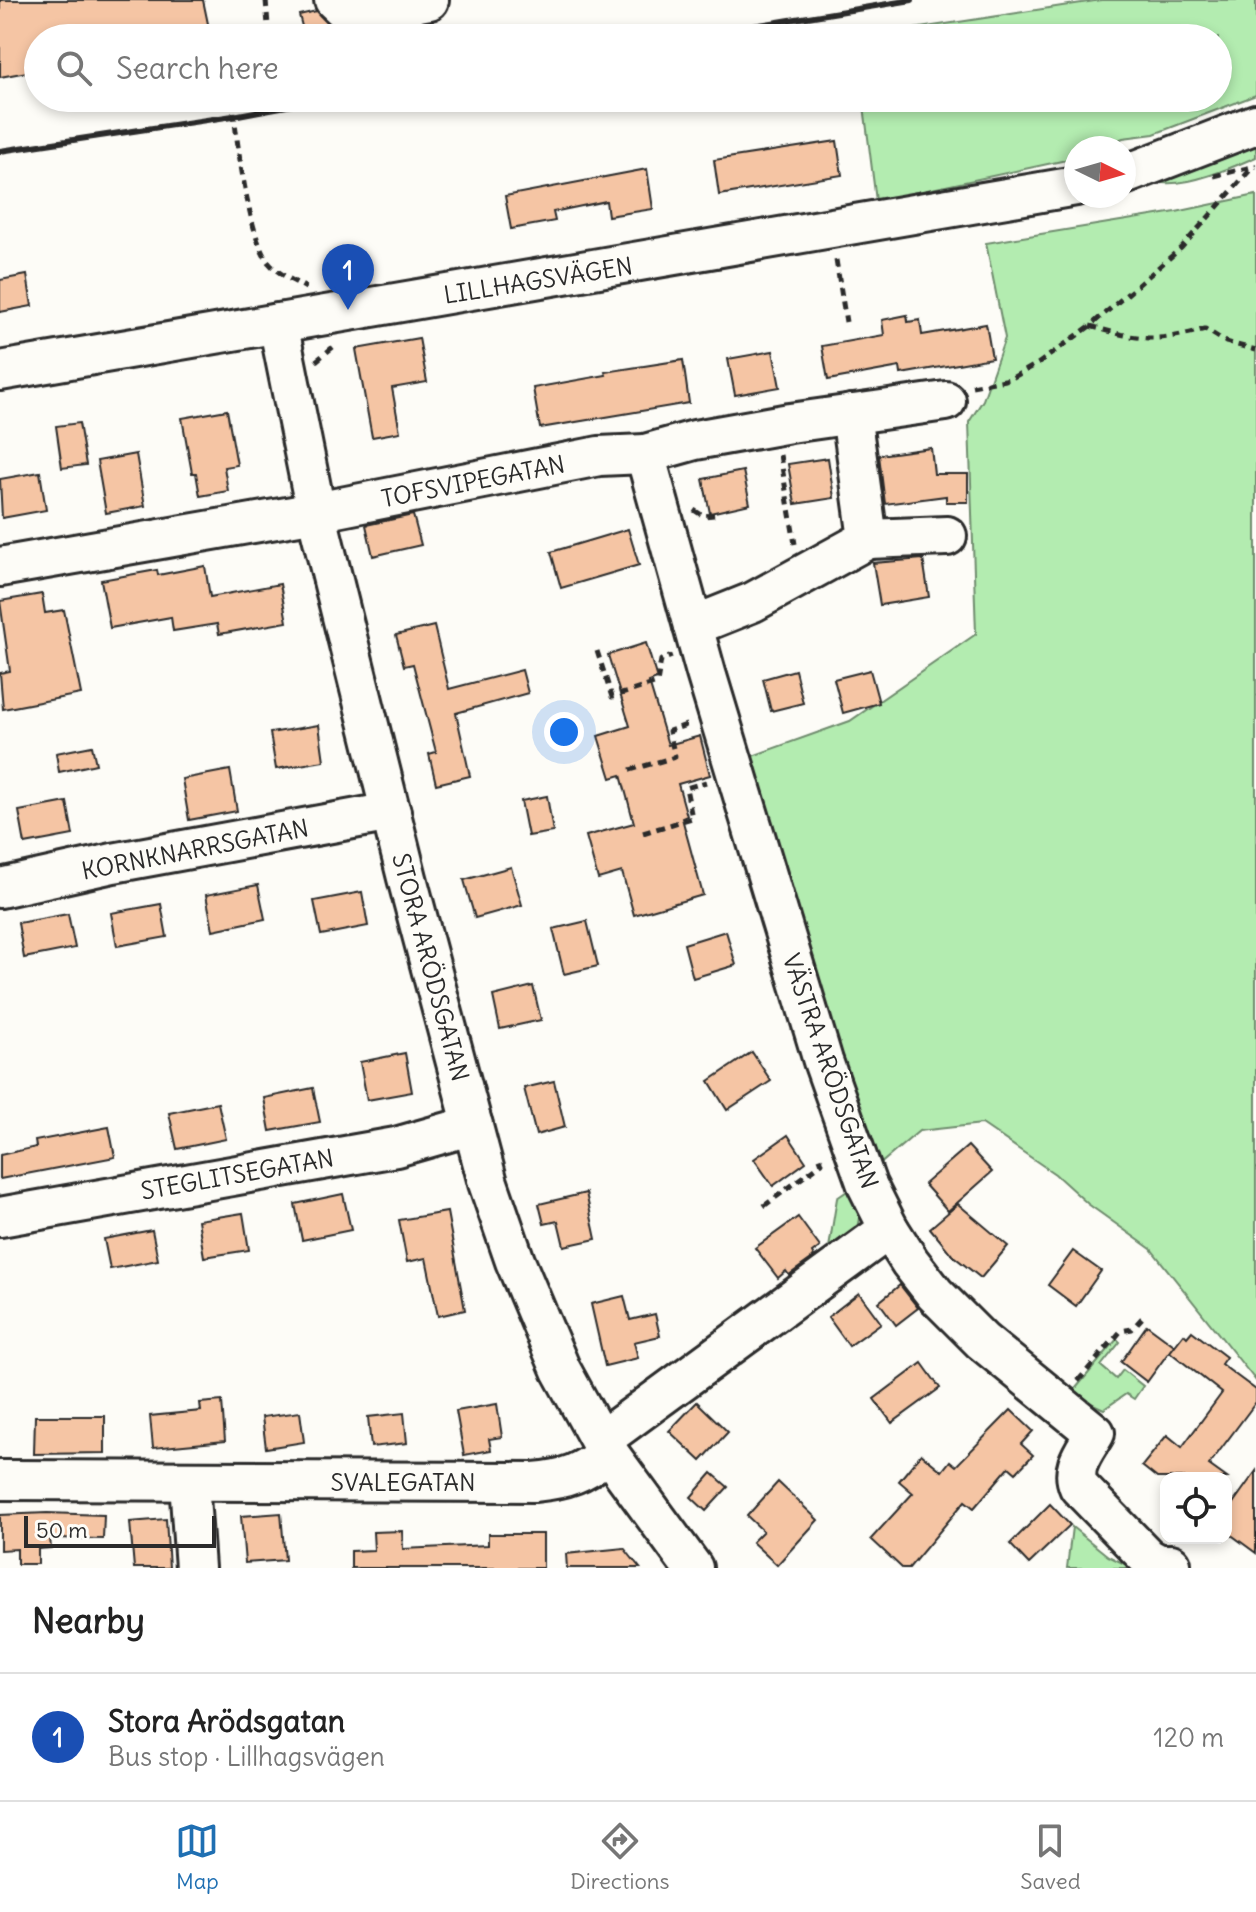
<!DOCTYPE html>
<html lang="en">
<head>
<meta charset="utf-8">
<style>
	body { margin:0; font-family:Delius,sans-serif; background:#f2f2f2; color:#222 }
	.controls { position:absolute; right:24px; bottom:24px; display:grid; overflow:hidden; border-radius:16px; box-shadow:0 4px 12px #0003 }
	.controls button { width:72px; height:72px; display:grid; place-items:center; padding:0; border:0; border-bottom:2px solid #e0e0e0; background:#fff; color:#222; font:40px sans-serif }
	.compass { position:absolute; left:1064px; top:136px; width:72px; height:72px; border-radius:50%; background:#fff; box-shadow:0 4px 12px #0003; rotate:95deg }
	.scale { position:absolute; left:24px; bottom:20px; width:192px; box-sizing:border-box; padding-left:8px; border:4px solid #2b2b2b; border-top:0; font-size:22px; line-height:28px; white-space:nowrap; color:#2b2b2b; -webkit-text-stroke:6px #fdfcf7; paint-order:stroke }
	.you { position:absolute; left:564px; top:732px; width:28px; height:28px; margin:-20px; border:6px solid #fff; border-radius:50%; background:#1a73e8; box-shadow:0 0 0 12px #1a73e833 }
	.badge { display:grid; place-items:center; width:52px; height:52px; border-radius:50%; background:#1f6fb2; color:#fff; font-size:26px; font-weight:700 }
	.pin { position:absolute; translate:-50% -66px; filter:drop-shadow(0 2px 4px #0008) }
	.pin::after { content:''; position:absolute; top:42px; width:28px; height:24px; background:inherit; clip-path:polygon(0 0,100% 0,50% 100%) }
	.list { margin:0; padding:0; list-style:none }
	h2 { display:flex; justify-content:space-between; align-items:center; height:104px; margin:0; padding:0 32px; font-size:34px }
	h2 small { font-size:26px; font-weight:400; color:#767676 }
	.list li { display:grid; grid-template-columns:52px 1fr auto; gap:24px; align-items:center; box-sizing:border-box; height:128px; padding:0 32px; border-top:2px solid #e0e0e0 }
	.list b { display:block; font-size:30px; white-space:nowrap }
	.list p { margin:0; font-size:26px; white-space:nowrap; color:#767676 }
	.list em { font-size:26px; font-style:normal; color:#767676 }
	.icon { flex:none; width:44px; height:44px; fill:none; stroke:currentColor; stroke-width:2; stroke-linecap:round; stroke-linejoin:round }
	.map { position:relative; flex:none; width:1256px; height:1568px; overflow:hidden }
	.search { position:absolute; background:#fff; box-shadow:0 4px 12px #0003; left:24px; right:24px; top:24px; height:88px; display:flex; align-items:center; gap:20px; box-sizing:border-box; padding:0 28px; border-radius:44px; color:#767676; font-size:30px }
	.sheet { height:232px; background:#fff }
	nav { display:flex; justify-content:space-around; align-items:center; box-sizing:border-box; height:112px; border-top:2px solid #e0e0e0; background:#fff; font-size:22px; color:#767676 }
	nav a { display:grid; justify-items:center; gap:4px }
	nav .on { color:#1f6fb2 }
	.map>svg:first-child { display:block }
</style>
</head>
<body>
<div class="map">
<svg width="1256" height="1568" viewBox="0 0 1256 1568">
	<rect width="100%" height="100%" fill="#fdfcf7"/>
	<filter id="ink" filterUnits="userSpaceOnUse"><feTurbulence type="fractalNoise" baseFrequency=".0125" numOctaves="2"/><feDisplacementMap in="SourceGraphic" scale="16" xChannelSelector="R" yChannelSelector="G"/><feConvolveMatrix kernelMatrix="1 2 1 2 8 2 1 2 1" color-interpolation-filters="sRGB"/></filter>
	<g filter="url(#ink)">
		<g fill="#b3ecb0" stroke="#6f8c6e" stroke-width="2">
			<polygon points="1101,0 1256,0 1256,95 1154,134 1123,138 1099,148 1076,148 1076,158 1071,159 876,201 863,98 1218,98 1218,38 855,38"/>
			<path d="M1256,144V157C1231,168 1189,186 1163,183L1170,176Z"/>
			<polygon points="1256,195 1256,1381 1151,1249 1088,1204 1055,1174 982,1124 919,1131 879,1165 847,1078 744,759 850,721 976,634 969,422 983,400 1005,338 986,243 1176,212"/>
			<polygon points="856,1185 862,1208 856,1239 828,1254 837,1198"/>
			<polygon points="1117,1339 1120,1342 1101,1366 1116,1379 1123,1370 1143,1386 1134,1399 1126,1394 1104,1409 1071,1394"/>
			<polygon points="1072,1527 1108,1556 1133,1568 1067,1568"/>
		</g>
		<g fill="#f5c5a4" stroke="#2b2b2b" stroke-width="2">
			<polygon points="0,0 203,0 211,38 38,38 38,70 0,77"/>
			<polygon points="316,11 328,24 330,38 305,38 299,15"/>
			<polygon points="837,141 842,175 719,195 714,160"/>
			<polygon points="647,169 653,209 608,216 606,201 553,212 555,221 511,229 505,196"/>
			<polygon points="27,275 32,306 0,312 0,280"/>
			<polygon points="907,315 908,322 920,320 922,335 986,324 992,358 901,374 900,367 828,380 822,346 884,335 882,320"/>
			<polygon points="419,338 427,382 392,388 400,432 372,437 356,349"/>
			<polygon points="773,351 780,387 735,395 728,359"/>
			<polygon points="683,360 689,403 540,428 533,388 606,375 605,372"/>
			<polygon points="227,410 237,465 224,467 228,491 200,496 196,473 192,473 182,418"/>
			<polygon points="79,423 86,465 62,468 56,426"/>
			<polygon points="931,448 934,474 968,474 968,502 946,502 946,496 885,504 879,455"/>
			<polygon points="136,454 145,506 106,513 97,461"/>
			<polygon points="828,458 834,498 795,504 788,464"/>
			<polygon points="743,471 750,504 710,513 703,479"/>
			<polygon points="40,472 46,510 2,518 0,479"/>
			<polygon points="413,515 421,545 373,556 366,525"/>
			<polygon points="628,529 639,565 561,588 551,552"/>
			<polygon points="923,559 929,597 880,605 873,563"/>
			<polygon points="205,566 210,597 280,584 287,622 219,634 217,624 173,631 171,617 110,628 101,580 157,570 158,575"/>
			<polygon points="42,594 45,613 64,610 81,694 3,709 0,673 10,671 0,601"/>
			<polygon points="434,626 449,689 522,670 528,693 456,713 470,776 436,784 429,754 436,752 413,664 404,666 396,635"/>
			<polygon points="646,643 657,679 649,682 668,745 700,736 710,775 678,784 687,816 682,818 703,895 634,915 622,872 598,879 586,836 634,823 621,775 611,778 598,736 630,726 608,655"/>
			<polygon points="795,670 803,703 771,711 763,679"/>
			<polygon points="870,670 879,703 843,713 834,679"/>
			<polygon points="319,725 324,761 276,769 270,733"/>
			<polygon points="92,746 96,764 59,772 56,753"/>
			<polygon points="230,770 237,811 189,820 182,779"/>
			<polygon points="547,796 553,832 528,836 521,801"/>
			<polygon points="67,802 73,835 25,844 19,811"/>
			<polygon points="511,867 522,905 475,918 464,880"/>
			<polygon points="258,885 265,919 213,930 206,895"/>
			<polygon points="362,892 368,926 321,935 314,901"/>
			<polygon points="161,904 167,937 117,946 111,913"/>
			<polygon points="68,914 75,948 24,958 18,923"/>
			<polygon points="587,921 598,966 564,974 553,929"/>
			<polygon points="726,931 736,965 693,978 684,944"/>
			<polygon points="533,986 541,1020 500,1029 493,996"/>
			<polygon points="752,1052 771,1081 727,1110 709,1081"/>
			<polygon points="405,1053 412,1092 367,1100 360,1062"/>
			<polygon points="554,1081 565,1127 536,1135 524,1088"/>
			<polygon points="313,1088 320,1122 270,1131 264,1098"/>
			<polygon points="218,1103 226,1139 177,1149 169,1113"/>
			<polygon points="109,1127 115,1157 0,1179 0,1155 36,1147 35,1141"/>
			<polygon points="788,1135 806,1162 773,1186 754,1159"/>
			<polygon points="968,1146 992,1172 948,1211 924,1184"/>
			<polygon points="586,1193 596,1239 564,1246 558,1221 544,1224 539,1204"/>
			<polygon points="343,1194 351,1230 302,1240 295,1204"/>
			<polygon points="958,1204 1008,1246 981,1278 952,1255 930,1228"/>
			<polygon points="447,1212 465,1310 438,1316 426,1258 407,1262 399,1220"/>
			<polygon points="243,1213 249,1250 204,1257 198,1220"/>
			<polygon points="798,1217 820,1247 812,1253 814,1257 789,1275 786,1271 778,1278 755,1248"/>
			<polygon points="152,1230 158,1260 110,1269 104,1239"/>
			<polygon points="1073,1251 1101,1271 1076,1306 1048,1285"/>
			<polygon points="900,1285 918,1308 896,1325 879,1302"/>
			<polygon points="859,1293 881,1323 849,1346 828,1317"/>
			<polygon points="624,1296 630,1320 655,1314 660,1336 634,1342 638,1358 605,1366 591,1304"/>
			<polygon points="1147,1325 1174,1345 1147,1382 1121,1362"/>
			<polygon points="1192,1331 1226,1357 1221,1364 1256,1390 1256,1402 1209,1465 1227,1478 1157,1478 1142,1466 1167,1435 1182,1447 1222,1393 1170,1352 1184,1334 1187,1337"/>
			<polygon points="922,1363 940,1388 892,1423 874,1399"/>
			<polygon points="222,1401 225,1441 153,1448 150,1416 201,1411 200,1403"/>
			<polygon points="697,1402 728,1432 701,1461 669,1431"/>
			<polygon points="497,1404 502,1437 489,1439 491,1450 464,1455 456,1411"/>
			<polygon points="1011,1410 1033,1431 1021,1444 1033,1455 1016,1473 1009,1467 974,1508 965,1501 909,1568 902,1568 871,1539 913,1493 899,1481 921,1454 942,1471 950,1461 956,1466"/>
			<polygon points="300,1412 304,1442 266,1448 262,1417"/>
			<polygon points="404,1413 407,1443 371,1447 368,1417"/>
			<polygon points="35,1416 105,1416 105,1453 34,1454"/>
			<polygon points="1256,1471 1256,1553 1226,1531 1226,1513"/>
			<polygon points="712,1473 728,1487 706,1511 691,1497"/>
			<polygon points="778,1482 818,1520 777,1565 752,1542 763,1531 747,1516"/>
			<polygon points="1050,1504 1070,1525 1029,1564 1010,1544"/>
			<polygon points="47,1513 104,1515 103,1539 50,1538 51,1548 38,1549 38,1564 17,1564 17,1549 0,1550 0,1515"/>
			<polygon points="281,1513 285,1560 245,1563 241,1516"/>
			<polygon points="166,1519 169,1568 134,1568 130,1522"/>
			<polygon points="402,1531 403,1549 488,1545 488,1534 543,1534 543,1568 351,1568 351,1551 374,1550 373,1532"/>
			<polygon points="624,1548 640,1568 567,1568 566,1554"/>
		</g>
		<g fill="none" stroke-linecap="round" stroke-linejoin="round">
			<g stroke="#2b2b2b" stroke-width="44">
				<g id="minor">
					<polyline points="334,0 350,15 429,0"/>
					<polyline points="1124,175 1256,124"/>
					<polyline points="278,323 316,512 407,878 488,1183 515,1261 561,1370 600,1441 693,1568"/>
					<path d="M0,371C359,309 718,250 1076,186"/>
					<path d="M645,454L706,673L823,1061L867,1185L889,1229L910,1262L935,1294L982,1341L1095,1433C1085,1451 1070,1467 1079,1487L1148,1558L1159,1564H1171"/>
					<polyline points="868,539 947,536"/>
					<polyline points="0,567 316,512 599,456 645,454 695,440 790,423 946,401"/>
					<polyline points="693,626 753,602 868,539 851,414"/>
					<polyline points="0,888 113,863 391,812"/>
					<polyline points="0,1217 396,1147 473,1125"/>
					<polyline points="600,1441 889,1229"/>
					<path d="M0,1480L534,1482C568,1479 581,1473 609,1453"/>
					<polyline points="189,1482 195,1568"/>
				</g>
			</g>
			<g stroke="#2b2b2b" stroke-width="5" stroke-dasharray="8 6" stroke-linecap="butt">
				<polyline points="266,0 269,38"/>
				<path d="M233,98C234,129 250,243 269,263C278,274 294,281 306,288"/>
				<polyline points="1214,176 1256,166"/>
				<polyline points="836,260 846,322"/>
				<path d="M1090,326C1139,340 1156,343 1205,329L1226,342L1256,350"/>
				<polyline points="316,361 333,347"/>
				<polyline points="972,386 1010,379 1039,363 1090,326 1181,248 1252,168"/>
				<polyline points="780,455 795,544"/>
				<polyline points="694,510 703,516 715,515"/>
				<polyline points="597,651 612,697 657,683 661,660 672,656"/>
				<polyline points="630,770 675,757 669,731 689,724"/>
				<polyline points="643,833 692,818 686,788 706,782"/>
				<polyline points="764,1206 822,1163 819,1155"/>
				<polyline points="1078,1381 1121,1331 1132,1329 1142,1318"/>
			</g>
			<use href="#minor" stroke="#fdfcf7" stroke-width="38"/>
			<g stroke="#2b2b2b" stroke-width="6">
				<polyline points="679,38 912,0"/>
				<polyline points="0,151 233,116 330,98"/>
			</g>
		</g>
	</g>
	<g text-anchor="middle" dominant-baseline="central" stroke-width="7" stroke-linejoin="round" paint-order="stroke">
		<g font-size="24" fill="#2b2b2b" stroke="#fdfcf7">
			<text transform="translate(538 280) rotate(-9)">LILLHAGSVÄGEN</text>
			<text transform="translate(473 481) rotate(-11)">TOFSVIPEGATAN</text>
			<text transform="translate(195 849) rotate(-11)">KORNKNARRSGATAN</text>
			<text transform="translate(431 967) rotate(75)">STORA ARÖDSGATAN</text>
			<text transform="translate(831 1071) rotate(71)">VÄSTRA ARÖDSGATAN</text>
			<text transform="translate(237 1174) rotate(-10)">STEGLITSEGATAN</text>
			<text x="403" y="1482">SVALEGATAN</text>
		</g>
	</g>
</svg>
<div class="controls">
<button><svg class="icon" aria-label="locate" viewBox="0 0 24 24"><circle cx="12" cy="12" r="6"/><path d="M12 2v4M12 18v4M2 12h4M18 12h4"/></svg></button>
</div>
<svg class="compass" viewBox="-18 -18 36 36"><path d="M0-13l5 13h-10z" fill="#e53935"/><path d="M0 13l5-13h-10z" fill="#767676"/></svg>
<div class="scale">50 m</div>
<div class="you"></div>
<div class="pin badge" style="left:348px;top:310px;background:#1a4fb4">1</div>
<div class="search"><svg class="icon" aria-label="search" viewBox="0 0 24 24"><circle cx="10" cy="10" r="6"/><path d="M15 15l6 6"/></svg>Search here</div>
</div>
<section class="sheet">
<h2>Nearby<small></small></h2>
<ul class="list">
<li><span class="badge" style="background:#1a4fb4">1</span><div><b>Stora Arödsgatan</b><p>Bus stop · Lillhagsvägen</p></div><em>120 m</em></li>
</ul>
</section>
<nav>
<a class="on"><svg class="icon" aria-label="map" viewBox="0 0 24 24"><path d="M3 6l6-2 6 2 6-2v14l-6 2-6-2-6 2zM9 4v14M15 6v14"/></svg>Map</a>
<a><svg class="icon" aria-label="directions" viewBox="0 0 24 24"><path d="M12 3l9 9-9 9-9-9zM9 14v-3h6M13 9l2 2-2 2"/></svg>Directions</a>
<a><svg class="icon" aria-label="saved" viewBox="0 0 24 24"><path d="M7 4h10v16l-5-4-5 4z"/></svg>Saved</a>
</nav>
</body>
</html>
